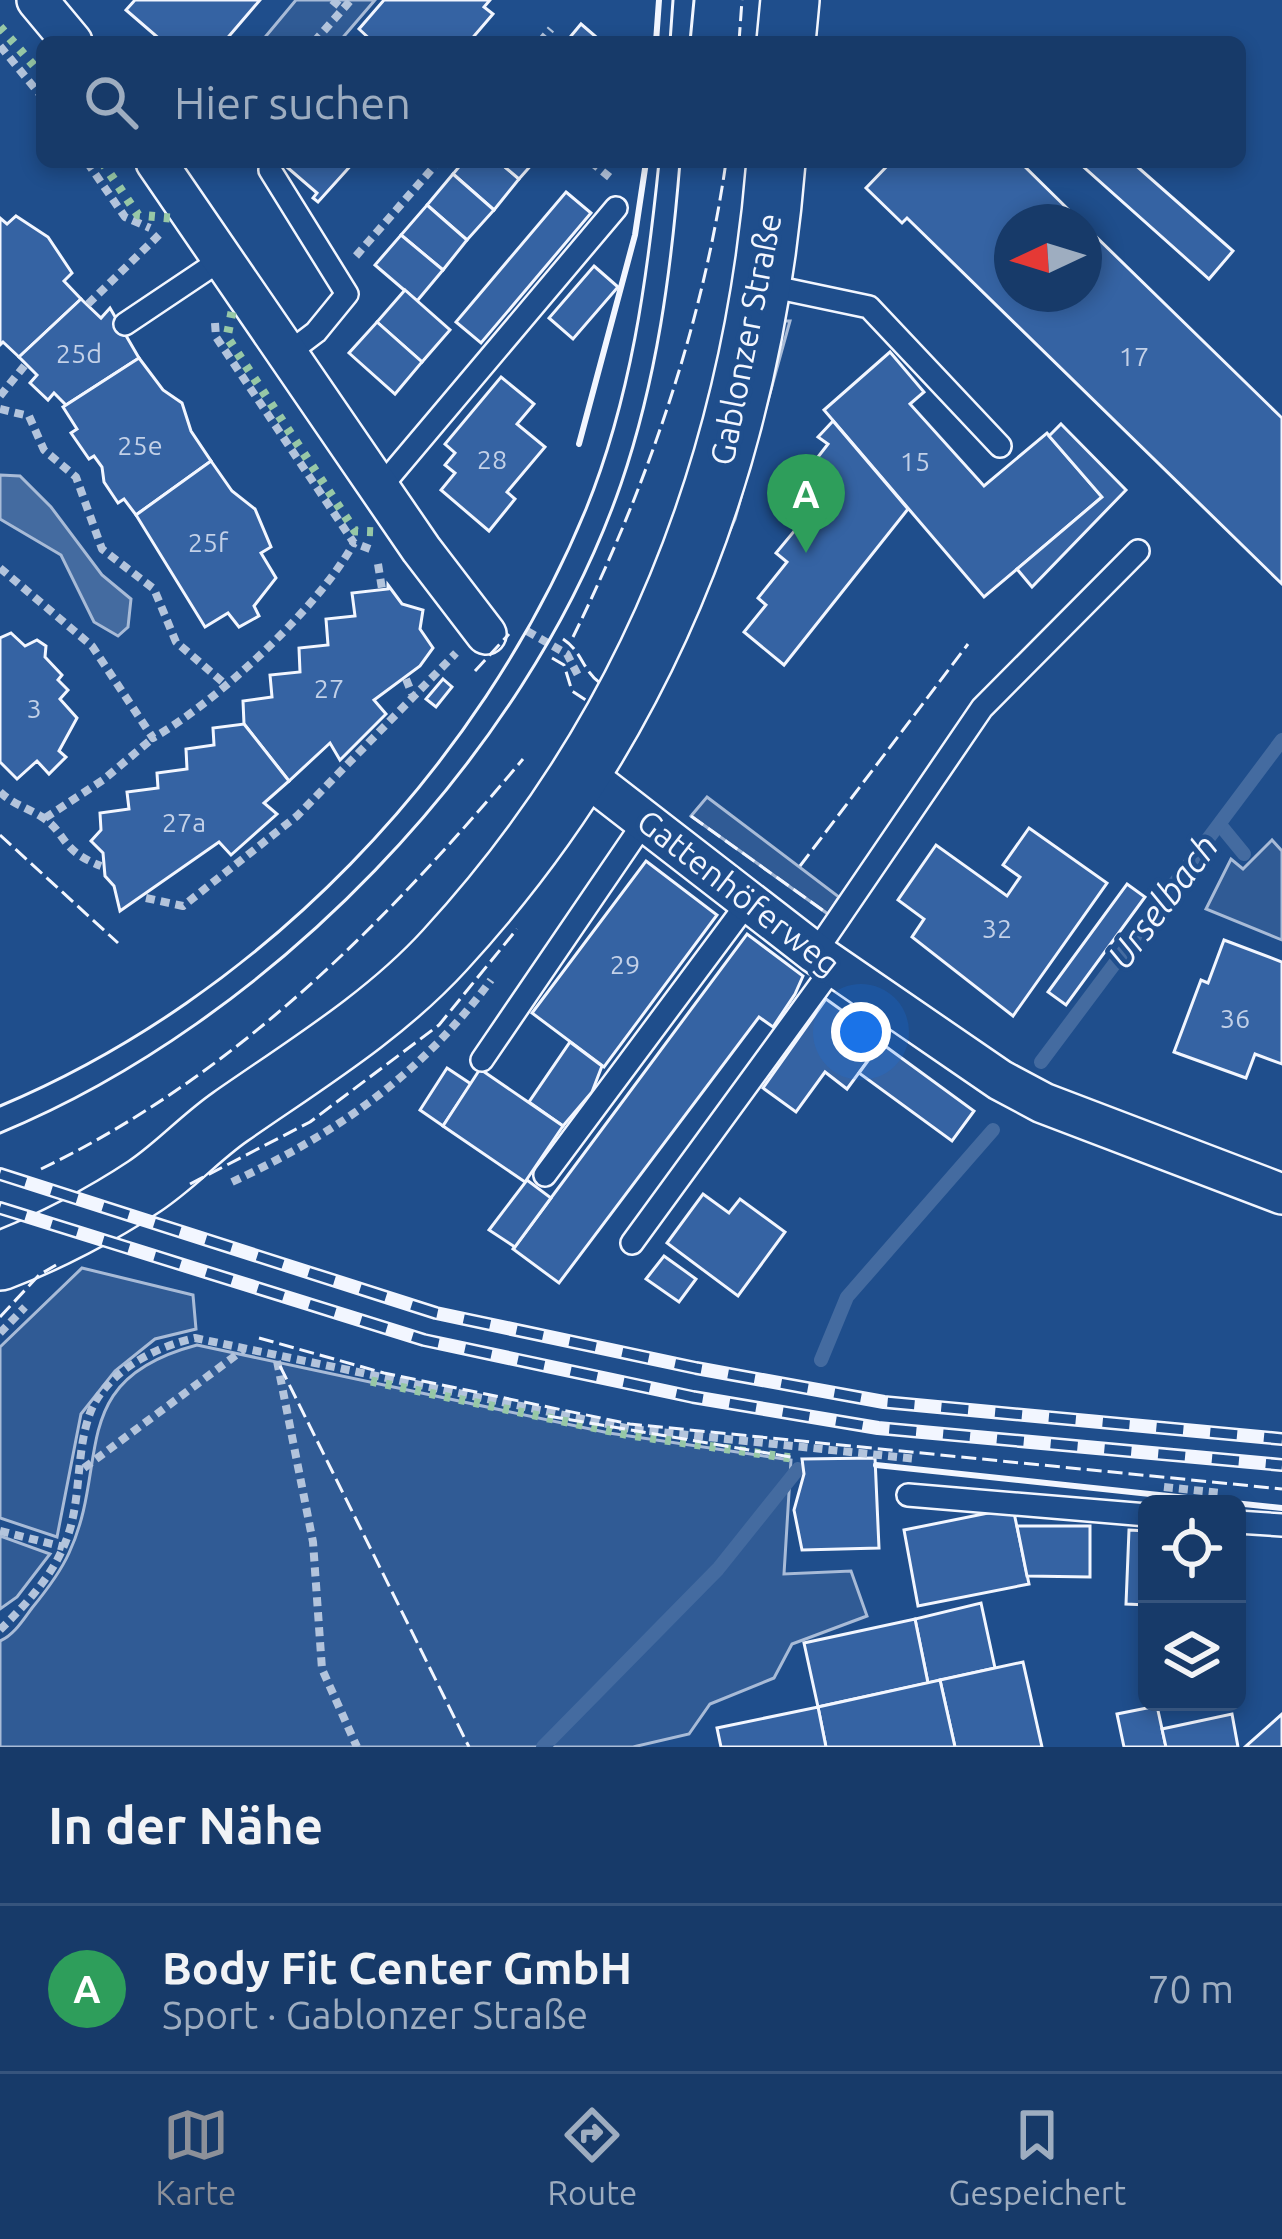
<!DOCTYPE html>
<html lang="de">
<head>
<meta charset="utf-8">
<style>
	body { margin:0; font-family:Ubuntu,sans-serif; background:#20416f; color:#f1f3f6 }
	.controls { position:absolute; right:36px; bottom:36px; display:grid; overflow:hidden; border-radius:18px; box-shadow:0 6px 18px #0003 }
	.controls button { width:108px; height:108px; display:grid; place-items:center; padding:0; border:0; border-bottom:3px solid #36547d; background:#173a69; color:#f1f3f6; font:60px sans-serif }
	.compass { position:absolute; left:994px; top:204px; width:108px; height:108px; border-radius:50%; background:#173a69; box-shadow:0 6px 18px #0003; rotate:266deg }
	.you { position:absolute; left:861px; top:1032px; width:42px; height:42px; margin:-30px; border:9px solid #fff; border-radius:50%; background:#1a73e8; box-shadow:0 0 0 18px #1a73e833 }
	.badge { display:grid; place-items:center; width:78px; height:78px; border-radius:50%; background:#8c9099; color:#fff; font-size:39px; font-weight:700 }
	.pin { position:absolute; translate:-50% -99px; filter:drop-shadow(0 3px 6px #0008) }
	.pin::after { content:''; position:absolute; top:63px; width:42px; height:36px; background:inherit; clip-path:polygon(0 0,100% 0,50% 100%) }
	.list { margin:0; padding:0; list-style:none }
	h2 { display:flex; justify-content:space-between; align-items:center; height:156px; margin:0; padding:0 48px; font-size:51px }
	h2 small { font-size:39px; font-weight:400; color:#9eadc0 }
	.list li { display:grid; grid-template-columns:78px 1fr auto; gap:36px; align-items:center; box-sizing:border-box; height:168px; padding:0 48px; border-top:3px solid #36547d }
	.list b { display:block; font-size:45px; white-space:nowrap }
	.list p { margin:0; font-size:39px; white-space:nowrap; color:#9eadc0 }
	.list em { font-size:39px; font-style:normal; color:#9eadc0 }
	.icon { flex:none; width:66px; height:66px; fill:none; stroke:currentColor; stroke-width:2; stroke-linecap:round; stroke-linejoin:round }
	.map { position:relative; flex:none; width:1282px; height:1747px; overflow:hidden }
	.search { position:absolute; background:#173a69; box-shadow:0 6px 18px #0003; left:36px; right:36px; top:36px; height:132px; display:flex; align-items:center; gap:30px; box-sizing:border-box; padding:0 42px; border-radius:18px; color:#9eadc0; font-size:45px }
	.sheet { height:324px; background:#173a69 }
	nav { display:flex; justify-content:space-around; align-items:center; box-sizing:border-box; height:168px; border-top:3px solid #36547d; background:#173a69; font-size:33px; color:#9eadc0 }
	nav a { display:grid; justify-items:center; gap:6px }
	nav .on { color:#8c9099 }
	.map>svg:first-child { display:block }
</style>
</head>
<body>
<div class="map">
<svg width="1282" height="1747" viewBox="0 0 1282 1747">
	<rect width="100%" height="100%" fill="#1f4e8c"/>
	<g fill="#305b95" stroke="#a8bbd7" stroke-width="3">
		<polygon points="296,0 375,0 339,42 261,42"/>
		<polygon points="778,321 790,321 735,519 652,704"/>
		<polygon points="707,797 839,897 828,914 691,816"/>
		<polygon points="1272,840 1282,851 1282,940 1206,909 1231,859 1243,869"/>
		<polygon points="82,1268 193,1295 196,1329 155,1339 115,1371 81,1414 57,1537 0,1518 0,1347"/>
		<path d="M197,1345L609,1433L791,1460L784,1574L851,1571L867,1616L792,1644L774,1678L710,1704L689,1734L633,1747H0V1641C14,1635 23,1620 32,1608C46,1591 60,1573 69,1553C111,1463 64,1380 197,1345Z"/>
		<polygon points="0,1536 50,1554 17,1597 0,1609"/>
	</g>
	<polygon fill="#446ba0" stroke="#a8bbd7" stroke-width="3" points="0,475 20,476 51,507 102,575 131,599 128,627 118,636 94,622 61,555 0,519"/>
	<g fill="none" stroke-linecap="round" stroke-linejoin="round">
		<g stroke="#446ba0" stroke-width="14">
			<polyline points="1221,826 1244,854"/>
			<polyline points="1041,1062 1282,740"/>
			<polyline points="821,1360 847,1297 993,1130"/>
			<polyline points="543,1747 718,1569 798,1469"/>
		</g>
	</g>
	<g fill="#3563a3" stroke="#f2f6ff" stroke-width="3">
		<polygon points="135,0 260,0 224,42 163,42 126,10"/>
		<polygon points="384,0 490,0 484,7 493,14 469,42 373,42 359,29"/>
		<polygon points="581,24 602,42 566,42"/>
		<polygon points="281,162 354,162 318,202 313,198 317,193"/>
		<polygon points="463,162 499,162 519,179 494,210 453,174"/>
		<polygon points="499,162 534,162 519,179"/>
		<polygon points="891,162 1020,162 1081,222 1012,222 1012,294 1084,294 1084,225 1282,418 1282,584 907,218 902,223 866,188"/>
		<polygon points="1078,162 1132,162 1233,251 1209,279"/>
		<polygon points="453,174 494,210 467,240 427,205"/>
		<polygon points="566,192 591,213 481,343 456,322"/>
		<polygon points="427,205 467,240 443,270 401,235"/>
		<polygon points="16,216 48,237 72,273 64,281 81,299 19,357 3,342 0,345 0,218 7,224"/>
		<polygon points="401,235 443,270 417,301 375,265"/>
		<polygon points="594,266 618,287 573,339 549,318"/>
		<polygon points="405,290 450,330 422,362 377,322"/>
		<polygon points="81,299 101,318 110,308 139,358 66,405 54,393 48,400 30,383 37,375 19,357"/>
		<polygon points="377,322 422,362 395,394 349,353"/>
		<polygon points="890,352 924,392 910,404 984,486 1047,433 1102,497 984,597 824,410"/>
		<polygon points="139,358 163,390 182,403 191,431 211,461 136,515 124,499 118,503 104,482 102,467 94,456 89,459 71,433 77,429 63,407"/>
		<polygon points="501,377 534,404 517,424 545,447 507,492 515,499 489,531 441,490 455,473 445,465 455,453 445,444"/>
		<polygon points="833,421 908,509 784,665 744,632 766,605 758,598 787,562 776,553 801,523 790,513 814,484 804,475 828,444 818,437"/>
		<polygon points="1061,424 1126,490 1032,587 1017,569 1102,497 1049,436"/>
		<polygon points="211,461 232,491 255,509 271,547 261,553 276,578 254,606 259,616 239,627 228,613 205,627 136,515"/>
		<polygon points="388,585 402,604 423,610 420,629 433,648 420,666 374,700 386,714 340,760 330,743 289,781 244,724 243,701 272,697 270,675 300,672 299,648 328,645 326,619 355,616 352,593 388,589"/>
		<polygon points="11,633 25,646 37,640 46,646 45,657 62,675 58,680 68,690 60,699 77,718 59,751 66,757 49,774 37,761 17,779 0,762 0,638"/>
		<polygon points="443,679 452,687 436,707 426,699"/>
		<polygon points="244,724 289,781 264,803 277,814 231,855 219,842 120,911 114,886 105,876 103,853 91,841 101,830 100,813 129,809 127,792 158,788 157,773 187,769 186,749 214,745 213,728"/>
		<polygon points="1029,828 1107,883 1013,1016 912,937 924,919 898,900 936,845 1007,896 1020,877 1003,865"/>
		<polygon points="646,861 717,915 604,1067 532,1013"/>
		<polygon points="1127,884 1145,897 1066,1005 1048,992"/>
		<polygon points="747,934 803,976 795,994 773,1027 759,1017 559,1283 513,1249"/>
		<polygon points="1224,940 1282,962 1282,1064 1255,1054 1246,1078 1174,1052 1201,980 1208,983"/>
		<polygon points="826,999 883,1040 847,1089 825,1072 796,1112 763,1088"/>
		<polygon points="570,1042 602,1066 592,1092 563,1126 529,1102"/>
		<polygon points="881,1043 974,1111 952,1141 859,1073"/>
		<polygon points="447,1068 471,1084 443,1126 420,1110"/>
		<polygon points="480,1069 563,1126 525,1182 443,1126"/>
		<polygon points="527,1180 551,1198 515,1247 489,1230"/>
		<polygon points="703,1194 729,1213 740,1199 785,1232 738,1296 667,1243"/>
		<polygon points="664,1256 696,1279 679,1302 646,1279"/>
		<polygon points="875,1458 879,1548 802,1550 794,1510 804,1474 802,1459"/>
		<polygon points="1013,1508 1029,1584 918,1606 904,1530"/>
		<polygon points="1017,1526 1090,1526 1090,1577 1027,1576"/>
		<polygon points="1129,1530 1147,1531 1147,1605 1126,1604"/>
		<polygon points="981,1603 995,1668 928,1683 915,1619"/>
		<polygon points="915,1619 928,1683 818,1707 804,1643"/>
		<polygon points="1023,1662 1042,1747 955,1747 940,1680"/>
		<polygon points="940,1680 955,1747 826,1747 818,1707"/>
		<polygon points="1157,1706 1166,1747 1124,1747 1117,1714"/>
		<polygon points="818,1707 826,1747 721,1747 717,1728"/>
		<polygon points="1232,1714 1238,1747 1166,1747 1162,1729"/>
		<polygon points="1282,1714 1282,1747 1245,1747"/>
	</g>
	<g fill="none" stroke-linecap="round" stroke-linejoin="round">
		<g stroke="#f2f6ff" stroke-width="26">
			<g id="lane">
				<polyline points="270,170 347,294 316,332 287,354"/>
				<polyline points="760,284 869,307 1000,446"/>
				<polyline points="125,324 222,259"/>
				<polyline points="379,489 616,208"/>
				<polyline points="815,953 982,708 1138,551"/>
				<polyline points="482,1060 647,818"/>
				<polyline points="545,1175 749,901"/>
				<polyline points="632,1243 834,966"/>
				<polyline points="908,1495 1147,1515"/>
				<polyline points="1237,1522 1282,1525"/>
			</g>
		</g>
		<g stroke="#f2f6ff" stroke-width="44">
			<g id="street">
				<polyline points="37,0 72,42"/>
				<polyline points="156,162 421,549 486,634"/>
				<polyline points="584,774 815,953 1000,1080 1043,1103 1282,1194"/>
			</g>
		</g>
		<g stroke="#f2f6ff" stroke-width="62">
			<g id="secondary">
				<polyline points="786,42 790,0"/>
				<path d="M0,1261C48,1243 103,1214 145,1186C175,1166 200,1138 230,1117C303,1066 384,1017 445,950C649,728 752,461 776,162"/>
			</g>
		</g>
		<g stroke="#b3c4dc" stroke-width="8" stroke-dasharray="9 6" stroke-linecap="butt">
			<polyline points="332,0 343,9"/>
			<polyline points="314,42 351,0"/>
			<polyline points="540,42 551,29"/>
			<polyline points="0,46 42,97"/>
			<polyline points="87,162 125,217 150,228"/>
			<polyline points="591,162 613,180"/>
			<polyline points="356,256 438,162"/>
			<polyline points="88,304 160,234"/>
			<polyline points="215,323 216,337 354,543 370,549"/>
			<polyline points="0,396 25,365"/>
			<polyline points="0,409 29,416 44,450 76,477 102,549 154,589 176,642 225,684"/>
			<polyline points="378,564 382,589"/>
			<path d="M0,568L92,646L153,738C218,701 318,608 354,543"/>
			<polyline points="527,631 567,654 580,679"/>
			<polyline points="406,679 412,694"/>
			<path d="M0,792C14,805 26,807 42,817C67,833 59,850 101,866"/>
			<polyline points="45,818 103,780 153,738"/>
			<polyline points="146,898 183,906 297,816 456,653"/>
			<path d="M232,1182C337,1133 422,1074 491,980"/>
			<polyline points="0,1333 25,1307"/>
			<polyline points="277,1361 313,1542 322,1669 357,1747"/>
			<polyline points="84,1468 243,1350"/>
			<polyline points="1164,1487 1221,1493"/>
			<polyline points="0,1531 64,1547"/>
			<path d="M0,1630C24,1606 49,1580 63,1548C82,1507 75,1461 88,1419C101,1374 154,1347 195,1338L631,1429L917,1459"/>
		</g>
		<use href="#lane" stroke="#1f4e8c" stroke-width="21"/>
		<use href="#street" stroke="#1f4e8c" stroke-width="39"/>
		<use href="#secondary" stroke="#1f4e8c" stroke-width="57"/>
		<g stroke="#f2f6ff" stroke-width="3">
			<polyline points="670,42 673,0"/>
			<polyline points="690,42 694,0"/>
			<path d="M0,1106C260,997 479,769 586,509C631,398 647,280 659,162"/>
			<path d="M0,1133C267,1023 526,759 621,484C657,379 671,272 680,162"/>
		</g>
		<g stroke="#f2f6ff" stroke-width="14">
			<g id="rail">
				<polyline points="0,1174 436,1313 696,1368 884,1402 1282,1439"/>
				<polyline points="0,1208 424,1340 693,1397 878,1428 1282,1465"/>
			</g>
		</g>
		<use href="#rail" stroke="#1f4e8c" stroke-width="9" stroke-dasharray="27" stroke-linecap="butt"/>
		<g stroke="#97c8a6" stroke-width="9" stroke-dasharray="6 9" stroke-linecap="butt">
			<polyline points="0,27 42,75"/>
			<polyline points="102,162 138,215 170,218"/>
			<polyline points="232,312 227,337 355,531 379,532"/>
			<polyline points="371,1381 630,1435 791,1458"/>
		</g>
		<g stroke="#f2f6ff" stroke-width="3" stroke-dasharray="15 6" stroke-linecap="butt">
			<polyline points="739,42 742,0"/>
			<path d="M573,637C647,486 702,328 726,162"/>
			<path d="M563,639C583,652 583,673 602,684"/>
			<polyline points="552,658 564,665 572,691 589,702"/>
			<polyline points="475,671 509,634"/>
			<polyline points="691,816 828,914"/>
			<polyline points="0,835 118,943"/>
			<polyline points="800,866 968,644"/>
			<path d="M41,1169C236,1075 386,923 523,759"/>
			<polyline points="190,1184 310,1122 439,1025 517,929"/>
			<polyline points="0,1317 39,1275 56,1265"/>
			<polyline points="259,1338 384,1373 630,1424 1282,1489"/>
			<polyline points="280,1366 469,1747"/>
			<polyline points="548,1416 791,1457"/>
		</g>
		<g stroke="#f2f6ff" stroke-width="6">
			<polyline points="656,42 659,0"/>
			<polyline points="579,444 635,235 646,162"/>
			<polyline points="876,1465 1282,1508"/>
		</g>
	</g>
	<g text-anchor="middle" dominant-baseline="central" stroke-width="9" stroke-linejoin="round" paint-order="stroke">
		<g font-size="27" fill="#c3d1e8">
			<text x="79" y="353">25d</text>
			<text x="1134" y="356">17</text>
			<text x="140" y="445">25e</text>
			<text x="492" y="459">28</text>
			<text x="915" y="461">15</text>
			<text x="208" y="542">25f</text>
			<text x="329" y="688">27</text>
			<text x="34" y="708">3</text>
			<text x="184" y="822">27a</text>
			<text x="997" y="928">32</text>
			<text x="625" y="964">29</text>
			<text x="1235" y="1018">36</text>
		</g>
		<g font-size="33" fill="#f2f6ff" stroke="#1f4e8c">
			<text transform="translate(745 339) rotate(-79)">Gablonzer Straße</text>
			<text transform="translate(739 892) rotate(38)">Gattenhöferweg</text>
		</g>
		<g font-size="36" font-style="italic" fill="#f2f6ff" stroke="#1f4e8c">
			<text transform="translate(1162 901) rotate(-53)">Urselbach</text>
		</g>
	</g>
</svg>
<div class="controls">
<button><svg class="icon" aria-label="locate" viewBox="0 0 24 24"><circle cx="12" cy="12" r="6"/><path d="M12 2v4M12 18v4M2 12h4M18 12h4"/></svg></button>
<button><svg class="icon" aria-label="layers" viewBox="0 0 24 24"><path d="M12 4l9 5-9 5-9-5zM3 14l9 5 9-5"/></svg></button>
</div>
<svg class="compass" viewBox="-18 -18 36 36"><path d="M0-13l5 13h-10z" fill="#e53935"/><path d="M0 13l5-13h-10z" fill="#9eadc0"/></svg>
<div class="you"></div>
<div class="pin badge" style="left:806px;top:553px;background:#2e9e5b">A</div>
<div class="search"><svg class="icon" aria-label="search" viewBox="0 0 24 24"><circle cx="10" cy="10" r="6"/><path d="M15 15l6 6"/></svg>Hier suchen</div>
</div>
<section class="sheet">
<h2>In der Nähe<small></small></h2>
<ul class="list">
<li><span class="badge" style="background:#2e9e5b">A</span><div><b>Body Fit Center GmbH</b><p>Sport · Gablonzer Straße</p></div><em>70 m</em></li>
</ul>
</section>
<nav>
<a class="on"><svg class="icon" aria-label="map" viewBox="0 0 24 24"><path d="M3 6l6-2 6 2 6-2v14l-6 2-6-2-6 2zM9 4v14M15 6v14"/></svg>Karte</a>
<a><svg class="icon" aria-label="directions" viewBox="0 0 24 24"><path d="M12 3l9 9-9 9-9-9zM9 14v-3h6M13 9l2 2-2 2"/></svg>Route</a>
<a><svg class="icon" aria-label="saved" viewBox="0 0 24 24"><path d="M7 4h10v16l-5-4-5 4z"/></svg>Gespeichert</a>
</nav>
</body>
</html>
